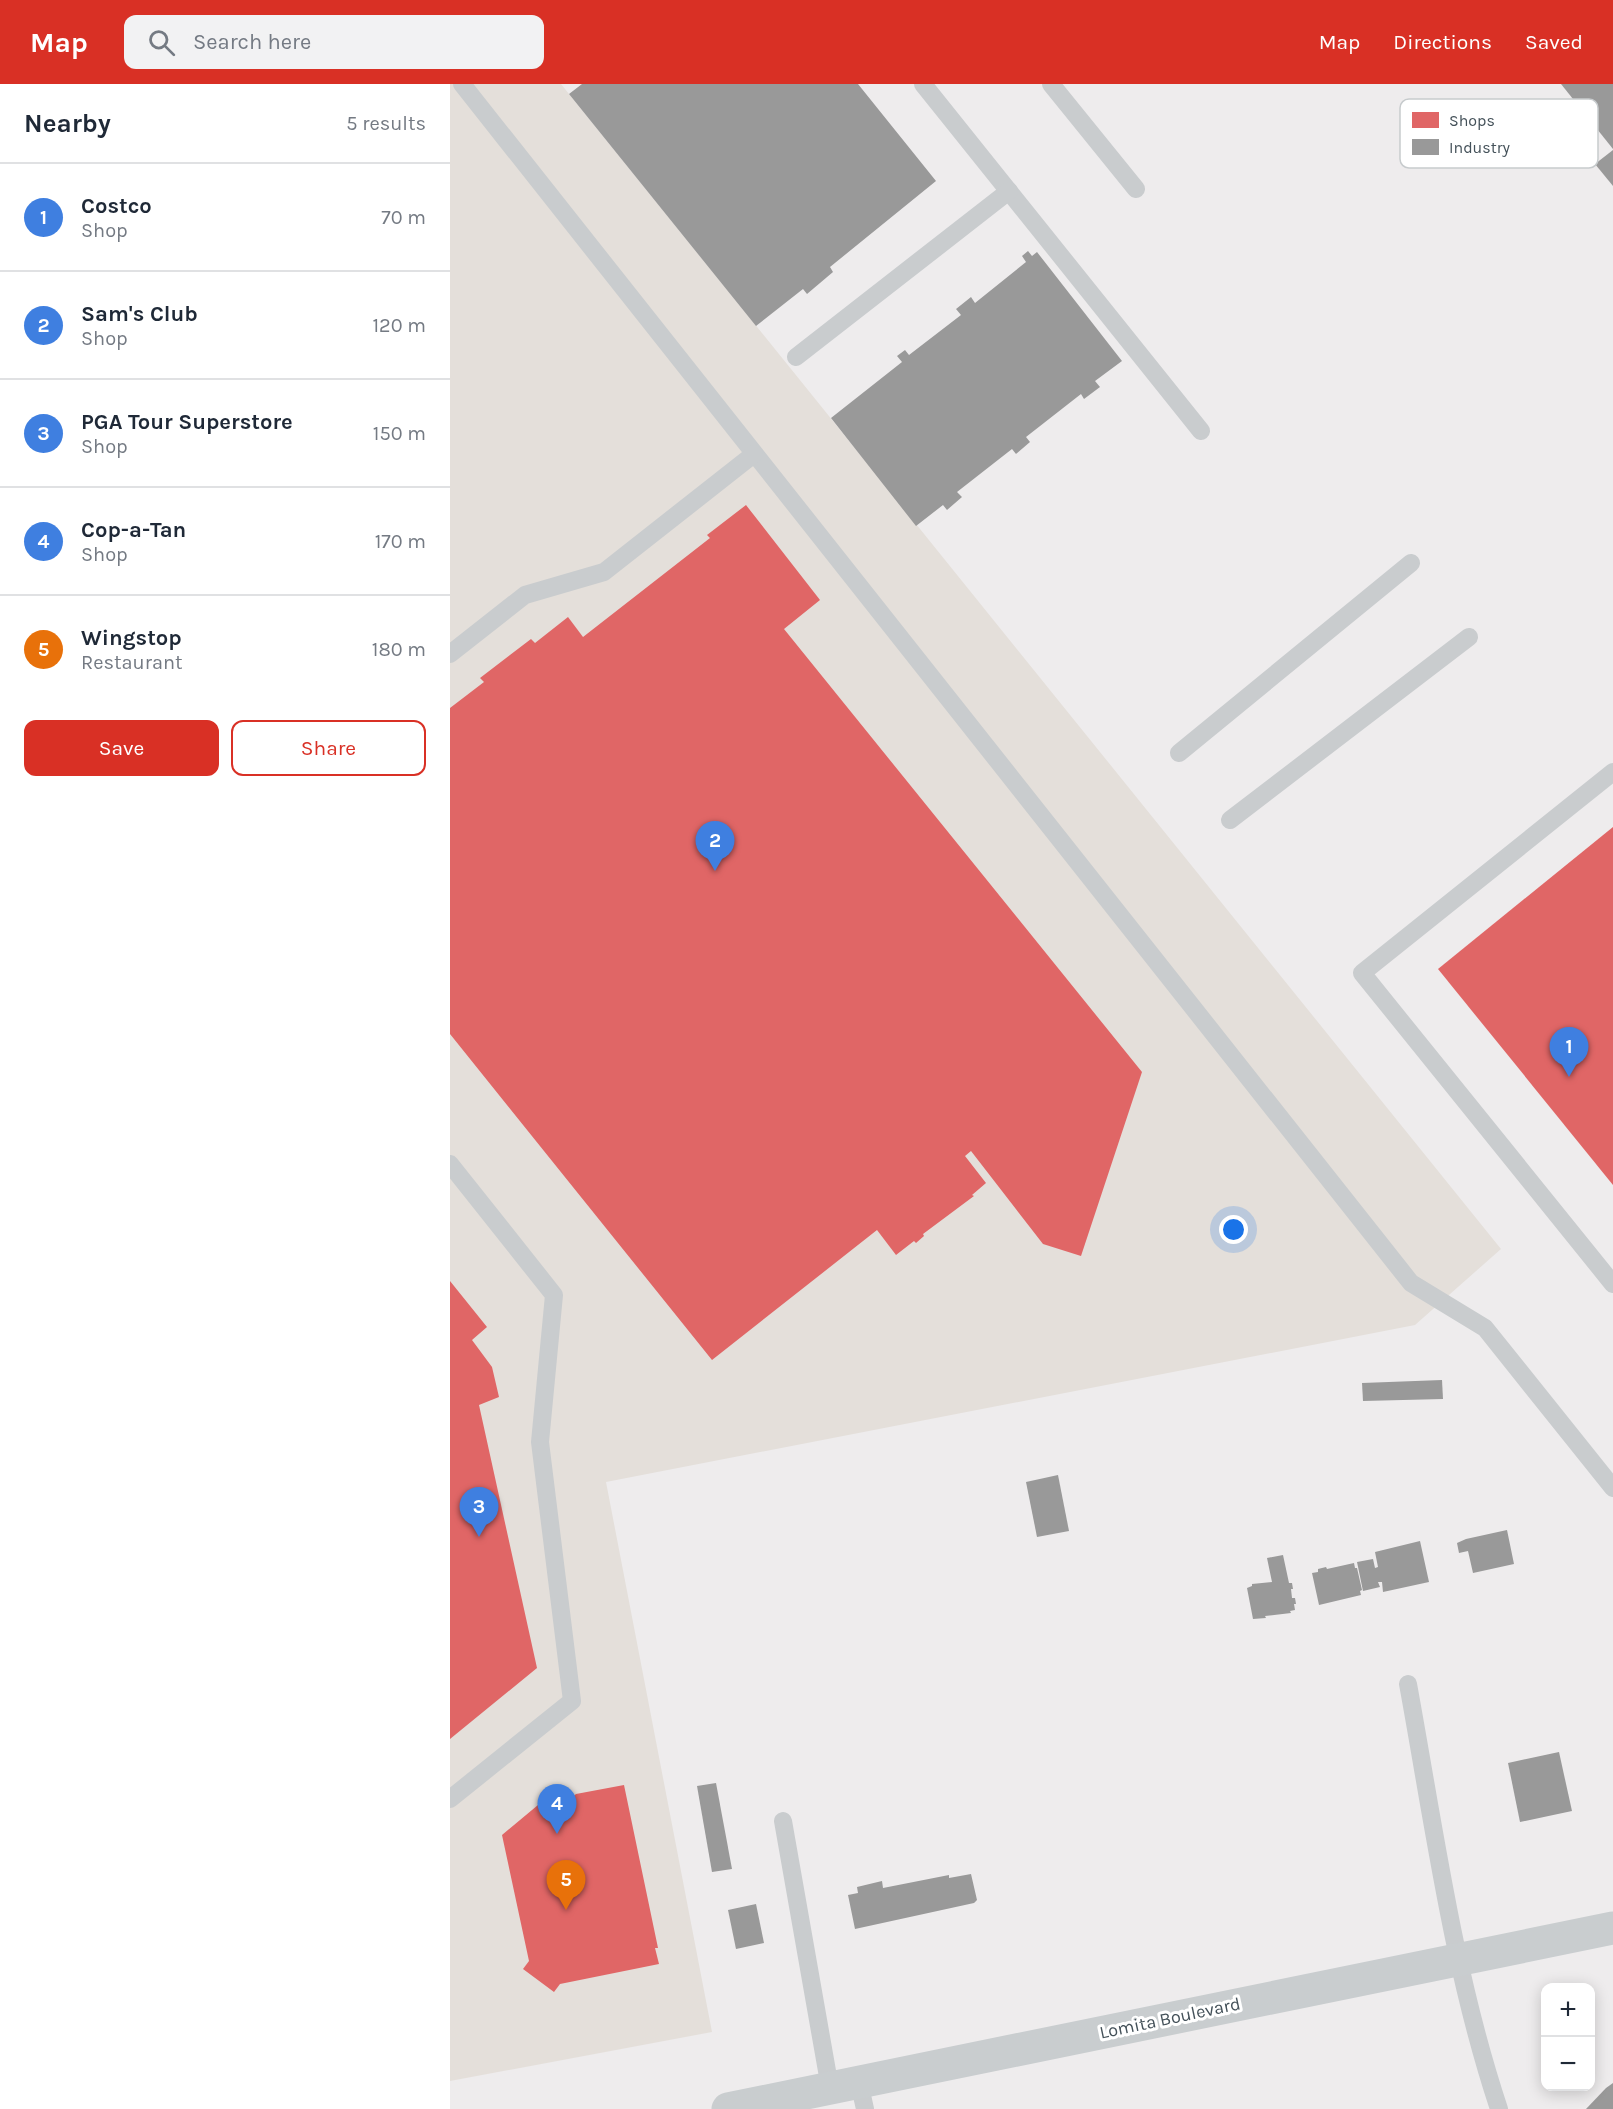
<!DOCTYPE html>
<html lang="en">
<head>
<meta charset="utf-8">
<style>
	body { margin:0; font-family:Karla,sans-serif; background:#f2f2f3; color:#1f2937 }
	.controls { position:absolute; right:18px; bottom:18px; display:grid; overflow:hidden; border-radius:12px; box-shadow:0 3px 15px #0003 }
	.controls button { width:54px; height:54px; display:grid; place-items:center; padding:0; border:0; border-bottom:2px solid #e0e1e3; background:#fff; color:#1f2937; font:30px sans-serif }
	.you { position:absolute; left:784px; top:1146px; width:21px; height:21px; margin:-15px; border:4px solid #fff; border-radius:50%; background:#1a73e8; box-shadow:0 0 0 9px #1a73e833 }
	.badge { display:grid; place-items:center; width:39px; height:39px; border-radius:50%; background:#d93025; color:#fff; font-size:20px; font-weight:700 }
	.pin { position:absolute; translate:-50% -50px; filter:drop-shadow(0 2px 3px #0008) }
	.pin::after { content:''; position:absolute; top:32px; width:21px; height:18px; background:inherit; clip-path:polygon(0 0,100% 0,50% 100%) }
	.list { margin:0; padding:0; list-style:none }
	h2 { display:flex; justify-content:space-between; align-items:center; height:78px; margin:0; padding:0 24px; font-size:26px }
	h2 small { font-size:20px; font-weight:400; color:#747a83 }
	.list li { display:grid; grid-template-columns:39px 1fr auto; gap:18px; align-items:center; box-sizing:border-box; height:108px; padding:0 24px; border-top:2px solid #e0e1e3 }
	.list b { display:block; font-size:22px; white-space:nowrap }
	.list p { margin:0; font-size:20px; white-space:nowrap; color:#747a83 }
	.list em { font-size:20px; font-style:normal; color:#747a83 }
	.actions { display:flex; gap:12px; padding:18px 24px }
	.actions a { flex:1; padding:14px 0; border:2px solid #d93025; border-radius:12px; text-align:center; font-size:21px; color:#d93025 }
	.actions .main { background:#d93025; color:#fff }
	.icon { flex:none; width:33px; height:33px; fill:none; stroke:currentColor; stroke-width:2; stroke-linecap:round; stroke-linejoin:round }
	.map { position:relative; flex:none; width:1163px; height:2025px; overflow:hidden }
	header { display:flex; align-items:center; gap:36px; box-sizing:border-box; height:84px; padding:0 30px; background:#d93025; color:#fff }
	header strong { font-size:28px }
	nav { display:flex; gap:33px; margin-inline-start:auto; font-size:21px }
	.search { width:420px; height:54px; background:#f2f2f3; display:flex; align-items:center; gap:15px; box-sizing:border-box; padding:0 21px; border-radius:12px; color:#747a83; font-size:22px }
	main { display:flex }
	aside { flex:1; background:#fff }
	.map>svg:first-child { display:block }
</style>
</head>
<body>
<header>
<strong>Map</strong>
<div class="search"><svg class="icon" aria-label="search" viewBox="0 0 24 24"><circle cx="10" cy="10" r="6"/><path d="M15 15l6 6"/></svg>Search here</div>
<nav><a>Map</a><a>Directions</a><a>Saved</a></nav>
</header>
<main>
<aside>
<h2>Nearby<small>5 results</small></h2>
<ul class="list">
<li><span class="badge" style="background:#3f7fe0">1</span><div><b>Costco</b><p>Shop</p></div><em>70 m</em></li>
<li><span class="badge" style="background:#3f7fe0">2</span><div><b>Sam's Club</b><p>Shop</p></div><em>120 m</em></li>
<li><span class="badge" style="background:#3f7fe0">3</span><div><b>PGA Tour Superstore</b><p>Shop</p></div><em>150 m</em></li>
<li><span class="badge" style="background:#3f7fe0">4</span><div><b>Cop-a-Tan</b><p>Shop</p></div><em>170 m</em></li>
<li><span class="badge" style="background:#e8710a">5</span><div><b>Wingstop</b><p>Restaurant</p></div><em>180 m</em></li>
</ul>
<div class="actions"><a class="main">Save</a><a>Share</a></div>
</aside>
<div class="map">
<svg width="1163" height="2025" viewBox="0 0 1163 2025">
	<rect width="100%" height="100%" fill="#eeeced"/>
	<polygon fill="#e4dfda" points="0,0 111,0 1051,1165 965,1241 156,1398 262,1948 0,1997"/>
	<g fill="#e06666">
		<polygon points="296,421 370,516 334,545 692,988 631,1172 593,1160 521,1067 515,1072 536,1099 522,1111 524,1112 473,1150 474,1152 466,1159 464,1157 446,1171 427,1146 262,1276 0,950 0,624 34,598 30,594 81,555 85,559 118,533 133,553 260,454 257,451"/>
		<polygon points="1163,743 1163,1101 988,885"/>
		<polygon points="0,1197 37,1243 22,1256 42,1283 49,1313 29,1321 87,1584 0,1655"/>
		<polygon points="174,1701 208,1864 205,1864 209,1880 110,1900 104,1908 73,1885 79,1877 52,1751 106,1706 117,1718 126,1710"/>
	</g>
	<g fill="#999">
		<polygon points="132,0 408,0 486,97 380,183 383,188 357,210 353,205 306,242 119,10"/>
		<polygon points="1111,0 1163,0 1163,65"/>
		<polygon points="1163,66 1163,102 1145,80"/>
		<polygon points="578,167 582,172 587,168 672,277 645,297 650,303 634,315 631,310 576,353 580,358 566,370 562,365 507,408 512,413 497,426 493,421 466,442 381,334 452,278 447,272 455,266 459,271 511,231 506,225 521,213 525,219 576,178 572,172"/>
		<polygon points="992,1296 993,1315 913,1317 912,1299"/>
		<polygon points="608,1391 619,1447 587,1453 576,1398"/>
		<polygon points="1057,1446 1064,1480 1023,1489 1018,1467 1009,1469 1007,1459 1016,1455"/>
		<polygon points="970,1457 979,1498 933,1508 932,1498 928,1498 930,1503 913,1507 907,1478 923,1475 925,1484 928,1483 925,1468"/>
		<polygon points="833,1471 839,1499 842,1499 843,1505 841,1505 842,1514 845,1514 846,1520 844,1520 845,1526 840,1527 841,1529 815,1532 816,1534 803,1535 797,1504 802,1502 802,1500 822,1498 817,1474"/>
		<polygon points="904,1479 905,1484 907,1484 912,1506 910,1507 911,1511 869,1521 862,1489 868,1488 868,1485 876,1483 877,1485"/>
		<polygon points="1109,1668 1122,1727 1070,1738 1058,1679"/>
		<polygon points="266,1699 282,1785 262,1788 247,1702"/>
		<polygon points="521,1790 527,1816 524,1819 405,1845 398,1811 408,1809 407,1803 432,1797 433,1804 499,1791 499,1794"/>
		<polygon points="306,1820 314,1859 286,1865 278,1826"/>
		<polygon points="1163,1999 1163,2025 1136,2025 1156,2004"/>
	</g>
	<g fill="none" stroke-linecap="round" stroke-linejoin="round">
		<g stroke="#c9ccce" stroke-width="18">
			<polyline points="12,0 961,1199 1035,1244 1163,1404"/>
			<polyline points="473,0 751,347"/>
			<polyline points="601,0 686,105"/>
			<polyline points="346,273 559,107"/>
			<polyline points="0,570 75,511 154,488 304,370"/>
			<polyline points="729,669 961,479"/>
			<polyline points="1163,688 912,889 1163,1200"/>
			<polyline points="780,736 1019,553"/>
			<polyline points="0,1080 104,1211 90,1358 122,1617 0,1715"/>
			<path d="M958,1600C984,1742 1003,1887 1049,2025"/>
			<polyline points="333,1737 380,2004"/>
			<polyline points="409,1998 415,2025"/>
		</g>
		<polyline stroke="#c9cdcf" stroke-width="33" points="278,2025 1163,1844"/>
	</g>
	<g text-anchor="middle" dominant-baseline="central" stroke-width="6" stroke-linejoin="round" paint-order="stroke">
		<g font-size="18" fill="#445159" stroke="#fff">
			<text transform="translate(720 1934) rotate(-12)">Lomita Boulevard</text>
		</g>
	</g>
	<rect x="950" y="15" width="198" height="69" rx="9" fill="#fff" stroke="#c7cbcd" stroke-width="1.5"/>
	<rect x="962" y="28" width="27" height="16" fill="#e06666"/>
	<rect x="962" y="55" width="27" height="16" fill="#999"/>
	<g font-size="16" fill="#445159">
		<text x="999" y="42">Shops</text>
		<text x="999" y="69">Industry</text>
	</g>
</svg>
<div class="controls">
<button>+</button>
<button>−</button>
</div>
<div class="you"></div>
<div class="pin badge" style="left:1119px;top:993px;background:#3f7fe0">1</div>
<div class="pin badge" style="left:265px;top:787px;background:#3f7fe0">2</div>
<div class="pin badge" style="left:29px;top:1453px;background:#3f7fe0">3</div>
<div class="pin badge" style="left:107px;top:1750px;background:#3f7fe0">4</div>
<div class="pin badge" style="left:116px;top:1826px;background:#e8710a">5</div>
</div>
</main>
</body>
</html>
